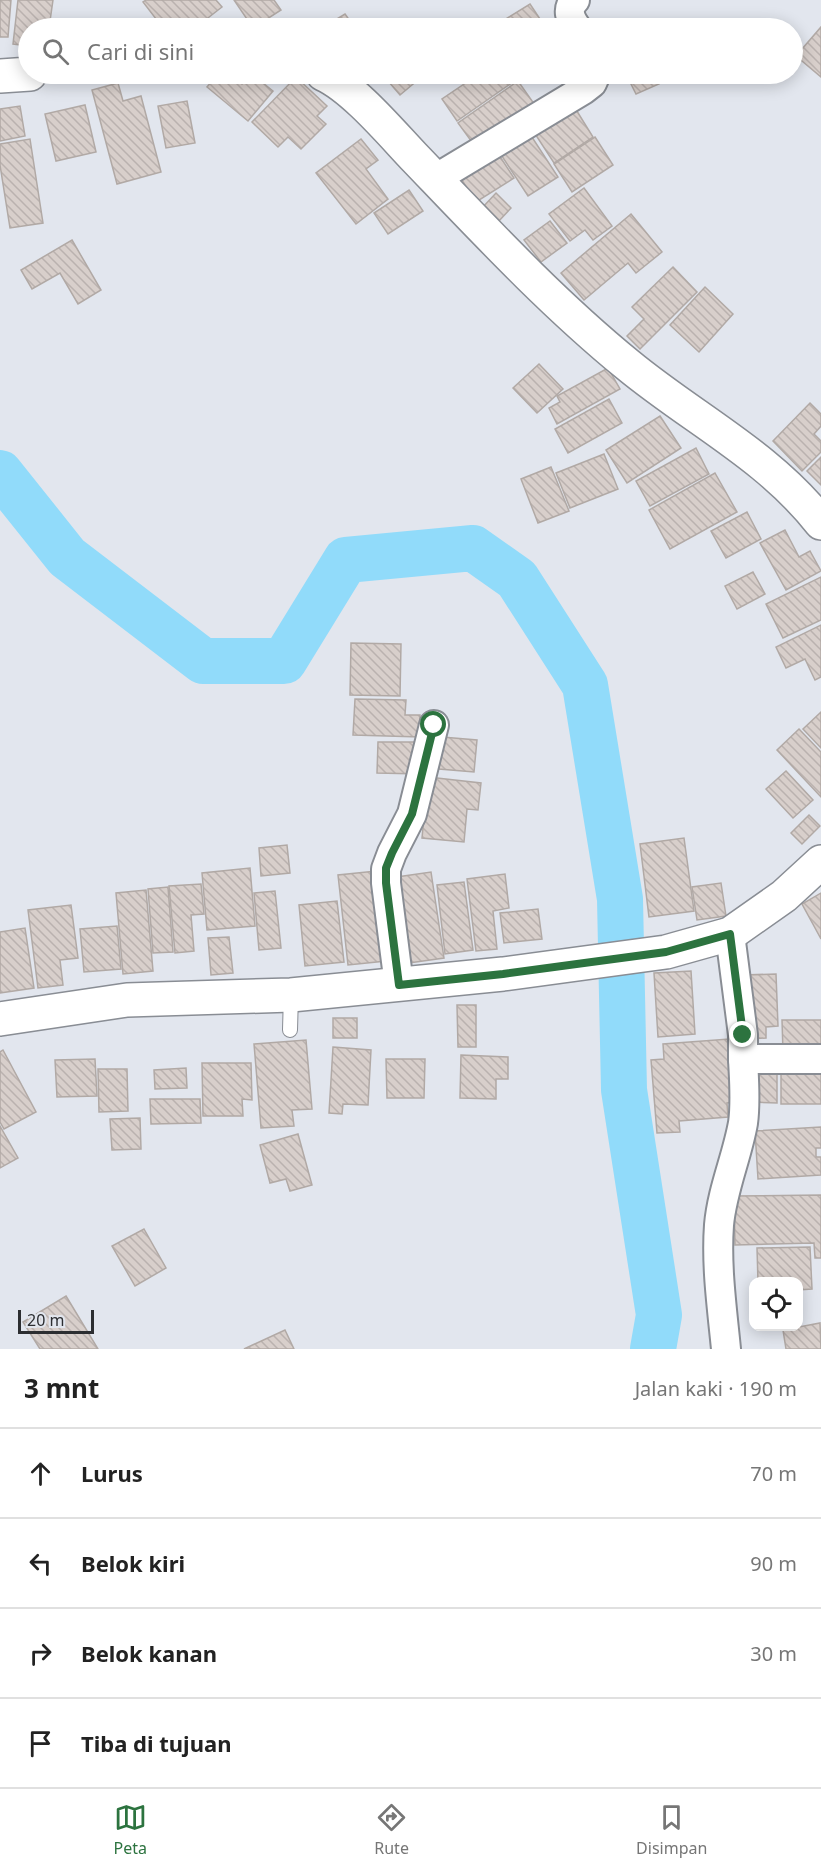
<!DOCTYPE html>
<html lang="id">
<head>
<meta charset="utf-8">
<style>
	body { margin:0; font-family:"Noto Sans",sans-serif; background:#f6f6f6; color:#222 }
	.controls { position:absolute; right:18px; bottom:18px; display:grid; overflow:hidden; border-radius:12px; box-shadow:0 3px 15px #0003 }
	.controls button { width:54px; height:54px; display:grid; place-items:center; padding:0; border:0; border-bottom:2px solid #e0e0e0; background:#fff; color:#222; font:30px sans-serif }
	.scale { position:absolute; left:18px; bottom:15px; width:76px; box-sizing:border-box; padding-left:6px; border:3px solid #2c2e31; border-top:0; font-size:16px; line-height:21px; white-space:nowrap; color:#2c2e31; -webkit-text-stroke:4px #e2e6ee; paint-order:stroke }
	.stop { position:absolute; width:18px; height:18px; margin:-14px; border:4px solid #2c733f; border-radius:50%; background:#fff }
	.stop.end { background:#2c733f; border-color:#fff; box-shadow:0 2px 6px #0008 }
	.list { margin:0; padding:0; list-style:none }
	h2 { display:flex; justify-content:space-between; align-items:center; height:78px; margin:0; padding:0 24px; font-size:26px }
	h2 small { font-size:20px; font-weight:400; color:#767676 }
	.list li { display:grid; grid-template-columns:39px 1fr auto; gap:18px; align-items:center; box-sizing:border-box; height:90px; padding:0 24px; border-top:2px solid #e0e0e0 }
	.list b { display:block; font-size:22px; white-space:nowrap }
	.list em { font-size:20px; font-style:normal; color:#767676 }
	.icon { flex:none; width:33px; height:33px; fill:none; stroke:currentColor; stroke-width:2; stroke-linecap:round; stroke-linejoin:round }
	.map { position:relative; flex:none; width:821px; height:1349px; overflow:hidden }
	.search { position:absolute; background:#fff; box-shadow:0 3px 15px #0003; left:18px; right:18px; top:18px; height:66px; display:flex; align-items:center; gap:15px; box-sizing:border-box; padding:0 21px; border-radius:33px; color:#767676; font-size:22px }
	.sheet { height:438px; background:#fff }
	nav { display:flex; justify-content:space-around; align-items:center; box-sizing:border-box; height:84px; border-top:2px solid #e0e0e0; background:#fff; font-size:16px; color:#767676 }
	nav a { display:grid; justify-items:center; gap:3px }
	nav .on { color:#2c733f }
	.map>svg:first-child { display:block }
</style>
</head>
<body>
<div class="map">
<svg width="821" height="1349" viewBox="0 0 821 1349">
	<defs>
		<pattern id="building-back-hatch" width="6" height="6" patternUnits="userSpaceOnUse" patternTransform="scale(1.5)"><rect width="6" height="6" fill="#d8cfcb"/><path d="M-1 5l2 2M0 0l6 6M5-1l2 2" fill="none" stroke="#bab2af"/></pattern>
	</defs>
	<rect width="100%" height="100%" fill="#e2e6ee"/>
	<g fill="none" stroke-linecap="round" stroke-linejoin="round">
		<polyline stroke="#91dbfa" stroke-width="46" points="0,473 67,557 203,661 284,661 346,560 473,548 517,579 585,685 620,899 624,1090 659,1315 653,1349"/>
	</g>
	<g fill="url(#building-back-hatch)" stroke="#b1a9a5" stroke-width="1.5">
		<polygon points="0,0 11,0 8,37 0,37"/>
		<polygon points="18,0 53,0 49,28 28,28 28,46 13,44"/>
		<polygon points="146,0 216,0 222,7 195,28 163,28 143,2"/>
		<polygon points="234,0 274,0 281,10 253,28"/>
		<polygon points="530,4 546,28 491,28"/>
		<polygon points="345,14 355,28 322,28"/>
		<polygon points="821,27 821,77 796,56"/>
		<polygon points="218,74 230,74 242,84 252,74 273,91 248,121 207,87"/>
		<polygon points="382,74 425,74 400,95"/>
		<polygon points="479,74 507,74 513,82 457,121 442,99"/>
		<polygon points="626,74 654,74 659,84 636,94"/>
		<polygon points="296,77 327,106 317,116 326,124 301,149 288,137 278,147 252,122"/>
		<polygon points="518,81 537,108 477,149 458,123"/>
		<polygon points="118,83 123,101 141,96 161,172 117,184 92,90"/>
		<polygon points="187,101 195,143 166,148 158,106"/>
		<polygon points="85,105 96,152 56,161 45,114"/>
		<polygon points="20,106 25,136 0,141 0,109"/>
		<polygon points="575,108 593,137 554,163 530,126"/>
		<polygon points="526,128 558,177 528,196 496,147"/>
		<polygon points="595,137 613,165 572,192 554,164"/>
		<polygon points="30,139 43,223 10,228 0,165 0,144"/>
		<polygon points="361,139 378,160 366,169 388,199 356,224 316,173"/>
		<polygon points="495,149 514,178 476,202 458,174"/>
		<polygon points="584,188 612,226 593,240 585,230 570,241 549,214"/>
		<polygon points="409,190 423,211 388,234 374,213"/>
		<polygon points="496,193 511,208 498,222 482,208"/>
		<polygon points="631,214 662,252 636,273 628,263 584,300 561,273"/>
		<polygon points="550,221 567,243 541,262 524,240"/>
		<polygon points="72,240 101,290 78,304 60,273 32,289 21,270"/>
		<polygon points="673,267 697,292 640,349 627,336 644,319 632,307"/>
		<polygon points="705,287 733,314 699,352 670,325"/>
		<polygon points="539,364 563,389 537,413 513,388"/>
		<polygon points="608,368 620,389 557,424 549,408 560,402 557,396"/>
		<polygon points="609,399 622,423 568,453 555,429"/>
		<polygon points="810,403 821,414 821,426 814,434 821,441 821,452 802,471 773,441"/>
		<polygon points="660,416 681,448 627,483 606,450"/>
		<polygon points="696,448 709,474 650,506 636,481"/>
		<polygon points="604,454 618,489 570,508 556,473"/>
		<polygon points="821,457 821,485 807,471"/>
		<polygon points="551,467 569,511 538,523 521,479"/>
		<polygon points="715,473 737,512 670,549 649,510"/>
		<polygon points="747,512 761,539 726,558 711,531"/>
		<polygon points="785,530 799,557 810,551 821,571 786,590 760,543"/>
		<polygon points="753,572 765,594 737,609 725,586"/>
		<polygon points="821,577 821,620 783,638 766,604"/>
		<polygon points="821,625 821,677 815,680 805,659 786,668 776,647"/>
		<polygon points="351,643 401,644 400,696 350,695"/>
		<polygon points="355,699 406,700 405,715 420,715 420,737 353,735"/>
		<polygon points="821,712 821,748 803,729"/>
		<polygon points="799,729 821,752 821,797 777,750"/>
		<polygon points="442,737 477,740 474,772 439,769"/>
		<polygon points="378,742 420,742 420,774 377,773"/>
		<polygon points="786,771 813,800 793,818 766,789"/>
		<polygon points="428,777 481,783 478,810 467,809 464,842 422,838"/>
		<polygon points="809,815 820,826 802,844 791,833"/>
		<polygon points="684,838 694,911 649,917 640,844"/>
		<polygon points="287,845 290,873 261,876 259,848"/>
		<polygon points="250,868 255,926 207,930 202,873"/>
		<polygon points="376,871 386,961 348,965 338,875"/>
		<polygon points="431,872 444,958 402,964 390,878"/>
		<polygon points="505,874 509,908 493,911 497,949 476,951 467,879"/>
		<polygon points="464,882 473,950 445,954 437,885"/>
		<polygon points="721,883 726,916 697,920 692,887"/>
		<polygon points="201,884 204,914 191,915 194,951 175,953 169,886"/>
		<polygon points="168,887 173,952 153,953 148,889"/>
		<polygon points="146,890 153,971 123,974 116,893"/>
		<polygon points="275,891 281,948 259,950 254,893"/>
		<polygon points="821,893 821,939 802,904"/>
		<polygon points="337,901 344,962 305,966 299,905"/>
		<polygon points="71,905 78,958 60,960 63,985 38,988 28,910"/>
		<polygon points="538,909 542,939 504,943 500,913"/>
		<polygon points="117,926 121,969 84,972 80,929"/>
		<polygon points="25,928 34,988 0,993 0,932"/>
		<polygon points="229,937 233,973 211,975 208,938"/>
		<polygon points="691,971 695,1034 658,1037 654,973"/>
		<polygon points="776,974 778,1026 766,1027 766,1038 747,1039 744,975"/>
		<polygon points="457,1005 476,1005 476,1047 458,1047"/>
		<rect x="333" y="1018" width="24" height="20"/>
		<polygon points="782,1020 821,1020 821,1052 783,1052"/>
		<polygon points="729,1039 734,1102 727,1103 728,1117 679,1121 680,1132 657,1133 651,1060 664,1059 663,1044"/>
		<polygon points="306,1040 312,1109 292,1110 294,1126 261,1128 254,1044"/>
		<polygon points="333,1047 371,1050 368,1105 343,1104 342,1114 329,1113"/>
		<polygon points="3,1050 36,1112 4,1129 0,1122 0,1052"/>
		<polygon points="461,1055 508,1057 508,1079 496,1079 496,1099 460,1098"/>
		<polygon points="95,1059 97,1096 57,1097 55,1060"/>
		<polygon points="386,1059 425,1059 424,1098 387,1098"/>
		<polygon points="202,1063 251,1063 252,1100 242,1099 243,1116 203,1116"/>
		<polygon points="781,1064 821,1065 821,1104 781,1104"/>
		<polygon points="186,1068 187,1088 155,1089 154,1070"/>
		<polygon points="98,1069 127,1069 128,1111 99,1112"/>
		<polygon points="752,1070 777,1071 777,1103 752,1102"/>
		<polygon points="150,1099 200,1099 201,1123 151,1124"/>
		<polygon points="140,1118 141,1149 112,1150 110,1119"/>
		<polygon points="0,1126 18,1158 0,1168"/>
		<polygon points="821,1127 821,1148 816,1148 816,1157 821,1157 821,1175 758,1179 755,1131"/>
		<polygon points="298,1134 312,1185 290,1191 286,1179 270,1183 260,1145"/>
		<polygon points="821,1195 821,1258 815,1258 814,1243 735,1245 734,1196"/>
		<polygon points="144,1229 166,1268 135,1286 112,1246"/>
		<polygon points="810,1247 812,1289 798,1290 798,1282 758,1282 757,1248"/>
		<polygon points="66,1296 98,1349 40,1349 23,1322"/>
		<polygon points="820,1323 821,1349 786,1349 783,1330"/>
		<polygon points="285,1330 294,1349 244,1349"/>
	</g>
	<g fill="none" stroke-linecap="round" stroke-linejoin="round">
		<g stroke="#898d94" stroke-width="16">
			<polyline id="service" points="290,1030 291,995"/>
		</g>
		<g stroke="#898d94" stroke-width="32">
			<g id="minor">
				<path d="M575,0C566,9 570,19 577,28"/>
				<polyline points="435,179 583,90 592,83 596,74"/>
				<polyline points="730,934 743,1035 743,1059 821,1059"/>
				<polyline points="399,985 386,883 386,869 392,853 412,814 434,725"/>
				<path d="M726,1349C722,1308 716,1266 719,1225C722,1190 737,1157 743,1123C746,1102 744,1080 743,1059"/>
			</g>
		</g>
		<g stroke="#898d94" stroke-width="36">
			<g id="tertiary">
				<path d="M323,74C354,88 392,134 416,159C484,230 552,303 628,365C692,418 769,456 821,523"/>
				<polyline points="0,76 30,74"/>
				<polyline points="0,1019 127,1000 291,995 503,974 666,952 730,934 784,896 821,862"/>
			</g>
		</g>
		<use href="#service" stroke="#fff" stroke-width="14"/>
		<use href="#minor" stroke="#fff" stroke-width="28"/>
		<use href="#tertiary" stroke="#fff" stroke-width="33"/>
	</g>
	<g fill="none" stroke-linecap="round" stroke-linejoin="round">
		<polyline stroke="#2c733f" stroke-width="8" points="434,725 412,814 392,853 386,868 386,883 399,985 503,974 666,952 730,934 743,1035"/>
	</g>
</svg>
<div class="controls">
<button><svg class="icon" aria-label="locate" viewBox="0 0 24 24"><circle cx="12" cy="12" r="6"/><path d="M12 2v4M12 18v4M2 12h4M18 12h4"/></svg></button>
</div>
<div class="scale">20 m</div>
<div class="stop" style="left:434px;top:725px"></div>
<div class="stop end" style="left:743px;top:1035px"></div>
<div class="search"><svg class="icon" aria-label="search" viewBox="0 0 24 24"><circle cx="10" cy="10" r="6"/><path d="M15 15l6 6"/></svg>Cari di sini</div>
</div>
<section class="sheet">
<h2>3 mnt<small>Jalan kaki · 190 m</small></h2>
<ul class="list">
<li><svg class="icon" aria-label="ahead" viewBox="0 0 24 24"><path d="M12 20V5M6 11l6-6 6 6"/></svg><div><b>Lurus</b></div><em>70 m</em></li>
<li><svg class="icon" aria-label="left" viewBox="0 0 24 24"><path d="M17 20v-9H6M10 6l-5 5 5 5"/></svg><div><b>Belok kiri</b></div><em>90 m</em></li>
<li><svg class="icon" aria-label="right" viewBox="0 0 24 24"><path d="M7 20v-9h11M14 6l5 5-5 5"/></svg><div><b>Belok kanan</b></div><em>30 m</em></li>
<li><svg class="icon" aria-label="arrive" viewBox="0 0 24 24"><path d="M6 21V4h12l-3 4 3 4H6"/></svg><div><b>Tiba di tujuan</b></div></li>
</ul>
</section>
<nav>
<a class="on"><svg class="icon" aria-label="map" viewBox="0 0 24 24"><path d="M3 6l6-2 6 2 6-2v14l-6 2-6-2-6 2zM9 4v14M15 6v14"/></svg>Peta</a>
<a><svg class="icon" aria-label="directions" viewBox="0 0 24 24"><path d="M12 3l9 9-9 9-9-9zM9 14v-3h6M13 9l2 2-2 2"/></svg>Rute</a>
<a><svg class="icon" aria-label="saved" viewBox="0 0 24 24"><path d="M7 4h10v16l-5-4-5 4z"/></svg>Disimpan</a>
</nav>
</body>
</html>
